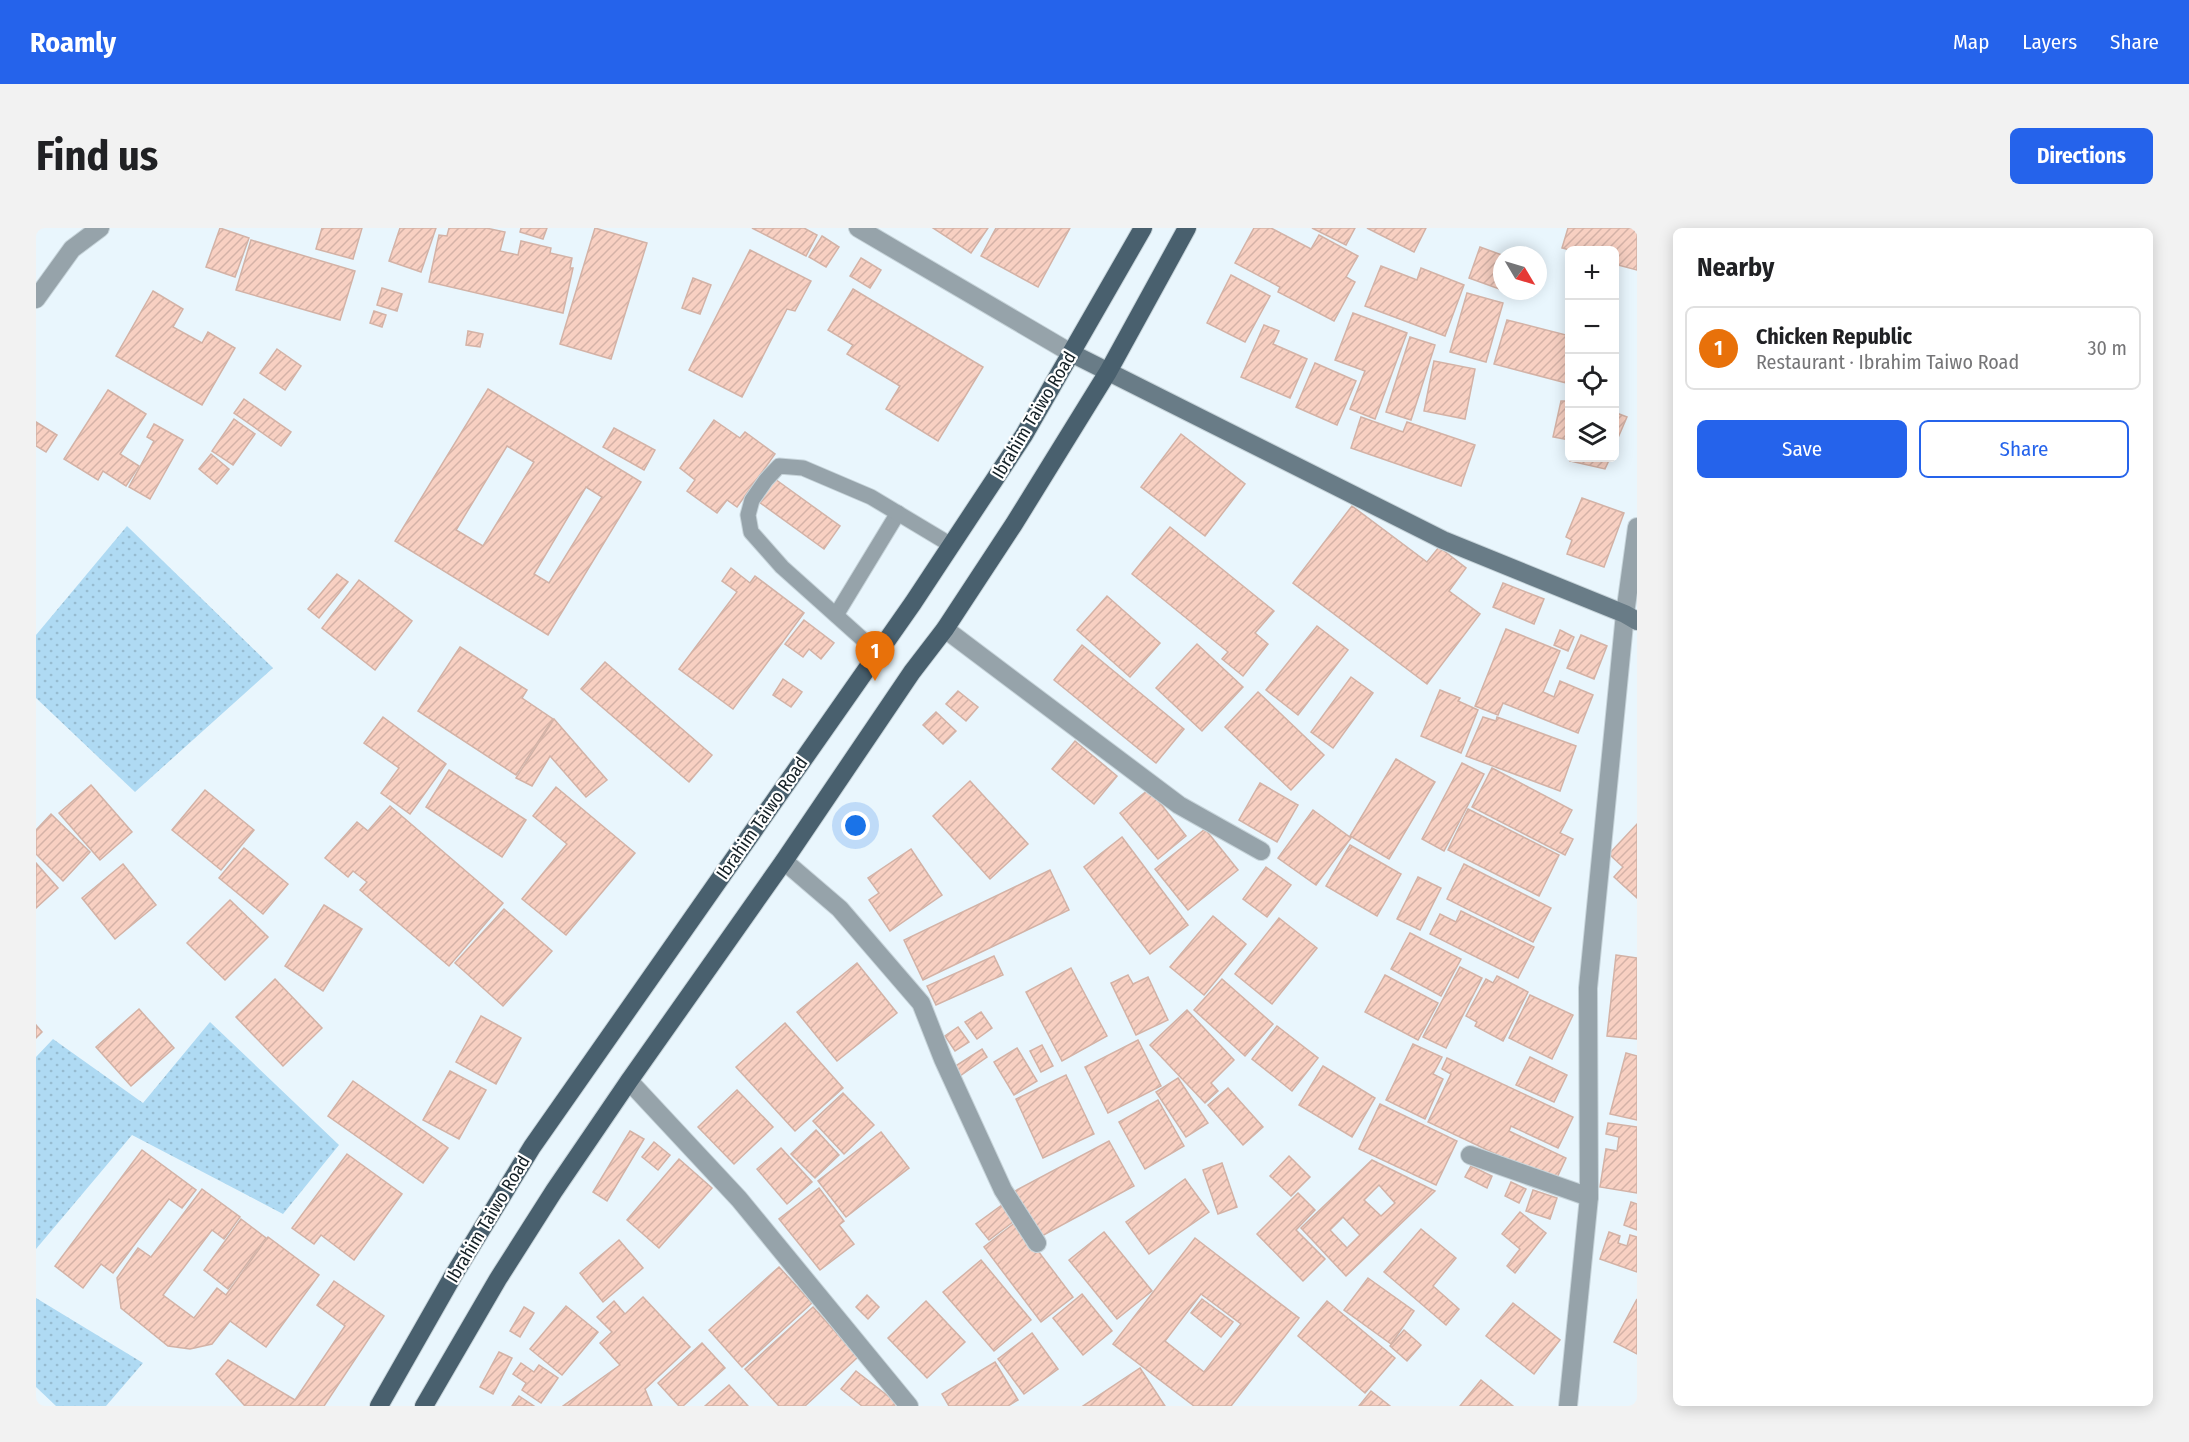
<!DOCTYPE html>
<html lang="en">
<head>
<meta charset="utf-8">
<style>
	body { margin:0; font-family:"Fira Sans Condensed",sans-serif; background:#f2f2f2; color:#202124 }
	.controls { position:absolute; right:18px; top:18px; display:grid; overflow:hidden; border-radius:9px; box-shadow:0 3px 15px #0003 }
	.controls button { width:54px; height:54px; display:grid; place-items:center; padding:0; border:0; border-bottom:2px solid #e0e0e0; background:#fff; color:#202124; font:30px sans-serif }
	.compass { position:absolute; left:1457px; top:18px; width:54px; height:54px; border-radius:50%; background:#fff; box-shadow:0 3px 15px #0003; rotate:128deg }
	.you { position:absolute; left:820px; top:598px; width:21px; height:21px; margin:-15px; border:4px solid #fff; border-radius:50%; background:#1a73e8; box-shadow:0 0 0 9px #1a73e833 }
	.badge { display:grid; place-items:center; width:39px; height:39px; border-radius:50%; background:#2563eb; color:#fff; font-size:20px; font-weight:700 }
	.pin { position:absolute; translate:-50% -50px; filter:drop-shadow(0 2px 3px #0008) }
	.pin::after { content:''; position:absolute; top:32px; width:21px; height:18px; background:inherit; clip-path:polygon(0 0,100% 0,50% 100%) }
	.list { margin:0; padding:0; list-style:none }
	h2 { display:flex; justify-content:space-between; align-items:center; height:78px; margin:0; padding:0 24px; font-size:26px }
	h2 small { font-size:20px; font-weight:400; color:#757577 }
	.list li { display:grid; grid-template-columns:39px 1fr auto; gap:18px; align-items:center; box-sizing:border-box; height:84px; margin:0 12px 12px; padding:0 12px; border:2px solid #e0e0e0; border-radius:9px }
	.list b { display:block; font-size:22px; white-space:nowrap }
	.list p { margin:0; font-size:20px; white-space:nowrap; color:#757577 }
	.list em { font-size:20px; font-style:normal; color:#757577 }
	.actions { display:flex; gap:12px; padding:18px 24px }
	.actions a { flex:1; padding:14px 0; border:2px solid #2563eb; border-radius:9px; text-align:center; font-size:21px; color:#2563eb }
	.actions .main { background:#2563eb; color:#fff }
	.icon { flex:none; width:33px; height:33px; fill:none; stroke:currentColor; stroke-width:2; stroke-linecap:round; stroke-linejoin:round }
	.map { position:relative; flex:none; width:1601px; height:1178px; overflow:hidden; border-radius:9px }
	header { display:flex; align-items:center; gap:36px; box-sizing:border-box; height:84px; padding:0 30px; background:#2563eb; color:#fff }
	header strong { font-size:28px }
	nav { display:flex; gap:33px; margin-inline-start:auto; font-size:21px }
	.intro { display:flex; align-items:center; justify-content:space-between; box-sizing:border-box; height:144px; padding:0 36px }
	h1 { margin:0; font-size:42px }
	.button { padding:15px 27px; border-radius:9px; background:#2563eb; color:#fff; font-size:21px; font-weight:700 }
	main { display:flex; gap:36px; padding:0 36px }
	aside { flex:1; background:#fff; border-radius:9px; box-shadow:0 3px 15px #0003 }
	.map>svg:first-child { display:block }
</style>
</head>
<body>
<header>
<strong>Roamly</strong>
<nav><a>Map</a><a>Layers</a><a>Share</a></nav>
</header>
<div class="intro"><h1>Find us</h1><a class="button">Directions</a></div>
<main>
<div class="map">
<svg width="1601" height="1178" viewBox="0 0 1601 1178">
	<defs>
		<pattern id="grass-dots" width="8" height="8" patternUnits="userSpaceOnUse" patternTransform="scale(1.5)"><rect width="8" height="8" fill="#afdaf3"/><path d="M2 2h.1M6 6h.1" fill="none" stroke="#96bbd0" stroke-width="1.8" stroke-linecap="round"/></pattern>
		<pattern id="building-hatch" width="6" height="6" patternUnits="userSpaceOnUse" patternTransform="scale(1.5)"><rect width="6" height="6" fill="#f8d0c2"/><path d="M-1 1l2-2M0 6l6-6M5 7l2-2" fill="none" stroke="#d4b2a7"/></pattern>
	</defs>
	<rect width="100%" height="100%" fill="#e9f6fd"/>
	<g fill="url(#grass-dots)">
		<polygon points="91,298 237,440 99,564 0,470 0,407"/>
		<polygon points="174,794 303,917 247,986 96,907 0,1021 0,829 17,811 107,875"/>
		<polygon points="0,1070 107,1135 70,1178 20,1178 0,1159"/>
	</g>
	<g fill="url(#building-hatch)" stroke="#d3b2a6" stroke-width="1.5" fill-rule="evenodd">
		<polygon points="184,0 213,10 199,49 170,39"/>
		<polygon points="286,0 326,0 317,31 280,21"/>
		<polygon points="364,0 400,0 385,44 353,33"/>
		<polygon points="413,0 450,0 469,4 464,23 482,27 485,13 515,20 514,25 536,30 534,40 537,40 527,85 393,54 403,7 411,8"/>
		<polygon points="485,0 511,0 507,11 484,4"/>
		<polygon points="559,0 611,15 575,131 524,116"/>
		<polygon points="716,0 768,0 781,7 770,28"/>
		<polygon points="897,0 952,0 935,25"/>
		<polygon points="960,0 1034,0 1002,59 945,28"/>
		<polygon points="1218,0 1235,0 1275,21 1283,7 1322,28 1310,49 1319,54 1298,93 1242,64 1244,59 1199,35"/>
		<polygon points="1276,0 1319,0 1310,17"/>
		<polygon points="1331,0 1390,0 1378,24"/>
		<polygon points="1532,0 1601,0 1601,42 1578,36 1578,22 1534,22 1526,20"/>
		<polygon points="786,8 803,19 790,39 773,29"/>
		<polygon points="215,12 319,43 304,92 200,62"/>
		<polygon points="1444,19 1466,27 1466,62 1433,50"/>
		<polygon points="714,22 775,53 759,83 751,81 706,169 653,142"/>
		<polygon points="825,30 845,42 834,60 814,48"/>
		<polygon points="1345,38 1381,52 1385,40 1428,57 1409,108 1329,78"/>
		<polygon points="1195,47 1234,68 1209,114 1171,95"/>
		<polygon points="657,50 675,57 664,86 646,80"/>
		<polygon points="346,60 366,66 361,83 341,77"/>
		<polygon points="817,61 947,139 902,213 850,181 864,158 811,126 817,117 792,102"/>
		<polygon points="117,63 147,81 137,99 166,115 172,104 199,120 166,177 80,128"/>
		<polygon points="1431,65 1467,75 1450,134 1414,124"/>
		<polygon points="338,83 350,87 346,99 334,95"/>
		<polygon points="1317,85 1371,105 1339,191 1314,181 1329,143 1299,132"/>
		<polygon points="1471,92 1534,108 1534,156 1458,136"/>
		<polygon points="1228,97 1243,103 1237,116 1271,131 1254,170 1205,149"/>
		<polygon points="432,103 447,106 444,119 430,117"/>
		<polygon points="1374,109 1399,117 1375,192 1350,184"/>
		<polygon points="241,121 265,138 249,162 224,145"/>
		<polygon points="1398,133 1439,141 1429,191 1388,183"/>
		<polygon points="1279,135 1320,153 1301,197 1260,179"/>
		<path d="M452,161L605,254L512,407L359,313ZM471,218L498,234L447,318L420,302ZM550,259L566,269L513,355L498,346Z"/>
		<polygon points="72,162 110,186 84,226 103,238 90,258 67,243 62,252 28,231"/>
		<polygon points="208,171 255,204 245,218 198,185"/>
		<polygon points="1525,173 1534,173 1534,212 1517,209"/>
		<polygon points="1578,184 1591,189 1578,219"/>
		<polygon points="1325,189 1367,204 1371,194 1439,217 1425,258 1315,220"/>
		<polygon points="198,191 219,206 197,237 176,223"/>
		<polygon points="678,192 704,210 709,204 739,226 701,279 691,272 681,285 651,263 659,252 644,240"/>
		<polygon points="0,194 21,207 10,224 0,218"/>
		<polygon points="118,196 147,212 114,271 93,259 118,213 111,209"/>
		<polygon points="578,200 619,222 608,242 567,219"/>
		<polygon points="1145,206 1209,256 1169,308 1105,259"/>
		<polygon points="175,226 193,241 181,256 163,241"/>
		<polygon points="1535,230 1574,230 1569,241 1534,233"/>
		<polygon points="739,251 804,298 788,321 723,274"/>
		<polygon points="1546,270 1588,285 1568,339 1531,326 1536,312 1530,309"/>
		<polygon points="1316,278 1391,334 1403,319 1430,340 1413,363 1444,386 1391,456 1257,355"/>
		<polygon points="1134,299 1238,383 1219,405 1232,416 1207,448 1186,431 1192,424 1096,346"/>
		<polygon points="695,340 714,355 719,348 768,385 697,481 643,441 701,364 686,353"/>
		<polygon points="301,346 312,354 283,390 272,381"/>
		<polygon points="323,352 376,393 339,442 286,400"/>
		<polygon points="1467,355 1508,371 1498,396 1457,379"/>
		<polygon points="1071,368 1124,415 1094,449 1041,402"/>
		<polygon points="768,392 798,415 785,431 773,421 767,429 749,416"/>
		<polygon points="1281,398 1312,422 1262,487 1230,462"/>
		<polygon points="1470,401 1524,423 1507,464 1518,469 1524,453 1557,467 1542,505 1467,475 1462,487 1439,478"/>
		<polygon points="1524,402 1538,409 1532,423 1518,417"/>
		<polygon points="1545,407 1571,418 1558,451 1531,440"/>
		<polygon points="1161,416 1207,459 1166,503 1120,460"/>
		<polygon points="1046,417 1148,501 1120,535 1018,452"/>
		<polygon points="424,419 491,462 486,470 517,491 480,547 382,483"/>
		<polygon points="569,434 676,527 653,554 545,461"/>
		<polygon points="1315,449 1337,465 1297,520 1275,504"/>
		<polygon points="747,451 766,464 755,479 737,467"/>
		<polygon points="1404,462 1424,470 1422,473 1442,482 1425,525 1385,508"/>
		<polygon points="922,463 942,479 930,493 910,476"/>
		<polygon points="1222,464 1288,527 1255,562 1189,499"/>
		<polygon points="900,484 920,503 907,516 887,497"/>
		<polygon points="347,489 410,536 374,586 345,565 363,540 328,515"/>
		<polygon points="1447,489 1460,493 1461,489 1540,518 1524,563 1430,528"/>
		<polygon points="518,491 571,552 550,569 514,528 496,558 480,550"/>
		<polygon points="1039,513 1081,548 1058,576 1016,541"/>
		<polygon points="1360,531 1399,554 1353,631 1314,608"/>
		<polygon points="1426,535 1448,546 1408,623 1386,611"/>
		<polygon points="1456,540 1536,582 1524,605 1537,611 1529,627 1436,579"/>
		<polygon points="413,542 490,592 466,629 390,579"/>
		<polygon points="934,553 992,616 954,651 897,588"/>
		<polygon points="1224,555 1262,577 1241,614 1203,592"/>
		<polygon points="55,557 96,604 64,632 23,585"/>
		<polygon points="520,559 599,625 530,707 486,671 531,616 497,588"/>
		<polygon points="1113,561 1150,608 1122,631 1084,585"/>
		<polygon points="169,562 218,602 185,642 136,602"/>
		<polygon points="354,578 467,675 413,738 324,662 331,654 317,643 312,649 289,630 321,594 332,603"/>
		<polygon points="1432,581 1523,627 1503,668 1412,622"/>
		<polygon points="1277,582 1315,610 1280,657 1242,630"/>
		<polygon points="15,586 54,624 27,653 0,626 0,602"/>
		<polygon points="1601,596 1601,670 1578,649 1587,639 1573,626"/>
		<polygon points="1169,601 1202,642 1152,682 1119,641"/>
		<polygon points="1086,609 1152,697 1114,726 1048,639"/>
		<polygon points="1314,617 1365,646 1341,688 1290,658"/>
		<polygon points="208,620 252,656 227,686 183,650"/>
		<polygon points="875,621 906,667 854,703 833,672 843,665 832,650"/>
		<polygon points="0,635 22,660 0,680"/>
		<polygon points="87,636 120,677 79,711 46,670"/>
		<polygon points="1428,636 1515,680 1497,714 1411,671"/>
		<polygon points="1230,639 1255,657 1231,689 1207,671"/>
		<polygon points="1014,642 1033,682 887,752 868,712"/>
		<polygon points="1382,649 1405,660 1384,702 1361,691"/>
		<polygon points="194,672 232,709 189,752 151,715"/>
		<polygon points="288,677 326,701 287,763 249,738"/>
		<polygon points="468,681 516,723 467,778 419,735"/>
		<polygon points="1425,683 1498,719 1482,750 1394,706 1404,686 1420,694"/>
		<polygon points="1177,688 1210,716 1168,767 1134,739"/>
		<polygon points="1243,690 1281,720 1236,776 1199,746"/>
		<polygon points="1374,705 1425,731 1405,768 1355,741"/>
		<polygon points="1580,727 1601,730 1601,811 1571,808"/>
		<polygon points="958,728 967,747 900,777 891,758"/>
		<polygon points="821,735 861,785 801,833 761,784"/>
		<polygon points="1424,739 1446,750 1410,820 1387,809"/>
		<polygon points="1035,740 1071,808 1026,833 990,764"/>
		<polygon points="1092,747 1097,756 1112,749 1132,792 1100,807 1075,755"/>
		<polygon points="1349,747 1402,775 1382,812 1329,784"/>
		<polygon points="1461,748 1492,764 1467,813 1439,798 1441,794 1430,788 1450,751 1457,755"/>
		<polygon points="239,751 286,800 247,838 200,789"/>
		<polygon points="1186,751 1237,796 1209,828 1158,782"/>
		<polygon points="1494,767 1537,787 1516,831 1473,810"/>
		<polygon points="103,781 138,820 95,858 60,819"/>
		<polygon points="1151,782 1198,832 1175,855 1182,863 1169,875 1114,817"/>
		<polygon points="945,784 956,800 941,811 929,794"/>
		<polygon points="445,788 485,810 460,856 420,834"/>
		<polygon points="749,795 807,860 759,903 700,839"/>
		<polygon points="0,797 6,804 0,810"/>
		<polygon points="1241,798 1282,830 1256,863 1216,831"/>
		<polygon points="922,799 933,814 919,823 909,808"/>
		<polygon points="1102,812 1125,858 1072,885 1049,839"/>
		<polygon points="1377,816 1406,829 1397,846 1407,851 1389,891 1350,872"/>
		<polygon points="1006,817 1017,838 1005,844 994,823"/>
		<polygon points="981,820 1001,853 978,867 958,834"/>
		<polygon points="946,821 951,829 924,848 918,839"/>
		<polygon points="1590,825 1601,828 1601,892 1574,886"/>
		<polygon points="1494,829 1531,847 1518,874 1480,857"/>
		<polygon points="1411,830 1537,889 1522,920 1475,898 1473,903 1530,930 1519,954 1392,894 1415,846 1406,841"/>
		<polygon points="1287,838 1339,870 1316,909 1263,877"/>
		<polygon points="414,843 450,862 423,911 387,892"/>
		<polygon points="1030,847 1058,906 1007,930 980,871"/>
		<polygon points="1142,850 1172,895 1150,909 1120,864"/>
		<polygon points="317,853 412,920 387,955 292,888"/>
		<polygon points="1192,860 1227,899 1207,917 1172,877"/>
		<polygon points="701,862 737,899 698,936 662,899"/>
		<polygon points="807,865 838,897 808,926 777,893"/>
		<polygon points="1122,872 1148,918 1109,941 1083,894"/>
		<polygon points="1344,876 1421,913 1400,957 1323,921"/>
		<polygon points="1572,895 1601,899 1601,965 1564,959 1570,921 1581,923 1583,909 1570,906"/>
		<polygon points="780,902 803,927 779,950 755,926"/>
		<polygon points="594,903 608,911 571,973 557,964"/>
		<polygon points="845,904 873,940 810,989 782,953"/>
		<polygon points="1073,913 1098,958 1004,1009 979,963"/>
		<polygon points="618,914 634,927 622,942 606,929"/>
		<polygon points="745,920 776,954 751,976 721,941"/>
		<polygon points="106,922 160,962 146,980 133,971 77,1045 65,1036 47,1060 19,1038"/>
		<polygon points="311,926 366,966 318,1032 285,1007 278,1016 256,1000"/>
		<polygon points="1253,928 1274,949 1255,968 1234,948"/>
		<polygon points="643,931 676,960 623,1020 591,992"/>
		<path d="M1336,932L1399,963L1310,1048L1265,1000ZM1343,957L1359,975L1345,988L1328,972ZM1307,989L1324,1007L1311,1020L1294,1002Z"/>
		<polygon points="1186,935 1201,979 1182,986 1167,942"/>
		<polygon points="1435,938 1456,948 1451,960 1429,949"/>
		<polygon points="1149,951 1173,984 1113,1026 1090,994"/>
		<polygon points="1475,954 1490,961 1483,975 1469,968"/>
		<polygon points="783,960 808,993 803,997 818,1016 784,1042 743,991"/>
		<polygon points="166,961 204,989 188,1011 176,1002 127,1067 158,1090 181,1060 190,1067 232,1009 283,1047 230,1119 194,1093 176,1116 154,1121 132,1118 85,1080 81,1050 102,1020 115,1029"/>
		<polygon points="1497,962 1521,970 1514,991 1490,983"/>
		<polygon points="1262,965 1279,982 1260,1002 1289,1031 1267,1053 1221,1006"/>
		<polygon points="970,974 982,990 953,1012 940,996"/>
		<polygon points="1595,974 1601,976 1601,1002 1588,997"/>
		<polygon points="1484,984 1510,1005 1479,1045 1471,1038 1484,1021 1466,1006"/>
		<polygon points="205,991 230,1010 192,1061 168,1042"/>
		<polygon points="980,994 1037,1069 1005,1094 948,1019"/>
		<polygon points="1385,1001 1420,1030 1397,1058 1423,1081 1410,1097 1348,1044"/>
		<polygon points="1068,1004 1116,1063 1081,1091 1033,1032"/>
		<polygon points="1573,1004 1584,1008 1582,1015 1591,1018 1594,1007 1601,1009 1601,1044 1564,1031"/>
		<path d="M1159,1010L1263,1090L1195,1178H1158L1077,1116ZM1165,1066L1205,1096L1168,1144L1129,1113Z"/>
		<polygon points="583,1012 607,1040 567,1074 544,1045"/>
		<polygon points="945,1032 995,1092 958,1123 907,1064"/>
		<polygon points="743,1039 776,1075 706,1139 673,1102"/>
		<polygon points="1332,1050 1378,1083 1355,1116 1308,1082"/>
		<polygon points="298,1053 348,1088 288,1178 209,1178 180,1146 192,1132 259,1172 309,1098 281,1077"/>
		<polygon points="1046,1066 1076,1103 1047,1127 1017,1090"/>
		<polygon points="831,1067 843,1079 832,1091 820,1079"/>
		<polygon points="607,1069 654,1119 609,1161 616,1178 527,1178 584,1137 564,1115 576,1104 561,1089 578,1073 589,1086"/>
		<polygon points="1166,1071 1197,1094 1185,1109 1155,1085"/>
		<polygon points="1601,1071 1601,1126 1578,1114"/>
		<polygon points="890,1073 929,1114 891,1150 852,1110"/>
		<polygon points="1291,1073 1359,1130 1329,1165 1262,1108"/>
		<polygon points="1477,1075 1524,1112 1498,1146 1450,1108"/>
		<polygon points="530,1078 562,1104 526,1147 494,1121"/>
		<polygon points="488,1079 498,1085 484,1109 474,1103"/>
		<polygon points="777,1079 822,1129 769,1178 743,1178 709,1141"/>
		<polygon points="1368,1102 1385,1117 1371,1133 1354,1118"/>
		<polygon points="996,1105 1022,1141 988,1166 962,1131"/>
		<polygon points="666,1115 689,1140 647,1178 643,1178 622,1155"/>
		<polygon points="463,1124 476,1130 457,1166 444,1159"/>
		<polygon points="959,1134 982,1172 972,1178 913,1178 906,1166"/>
		<polygon points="485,1135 498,1144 503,1137 522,1150 505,1175 486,1162 490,1155 477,1146"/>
		<polygon points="1104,1140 1129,1178 1047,1178"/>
		<polygon points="820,1143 861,1175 858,1178 826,1178 805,1161"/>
		<polygon points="1445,1152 1477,1178 1424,1178"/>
		<polygon points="693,1157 712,1178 669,1178"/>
		<polygon points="1335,1163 1354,1178 1323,1178"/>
		<polygon points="483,1168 498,1178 476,1178"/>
	</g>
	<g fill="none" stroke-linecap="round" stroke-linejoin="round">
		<g stroke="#c7d4da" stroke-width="17">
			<g id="lane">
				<polyline points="800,387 862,285"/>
				<polyline points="842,425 746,339 715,304 712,287 716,272 730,252 743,238 767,240 835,269 915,317"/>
			</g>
		</g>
		<g stroke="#c7d4da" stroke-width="20">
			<g id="street">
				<polyline points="822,0 1035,125"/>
				<polyline points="0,71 36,21 64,0"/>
				<polyline points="909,401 1143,577 1225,623"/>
				<polyline points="748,633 804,681 885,775 907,831 967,962 1001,1015"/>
				<polyline points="593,853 703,971 873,1178"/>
				<polyline points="1434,927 1553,969"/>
				<polyline points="1532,1178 1553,969 1552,760 1589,386 1601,299"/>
			</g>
		</g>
		<g stroke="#c7d4da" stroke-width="20">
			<polyline id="secondary" points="1035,125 1407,312 1589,386 1601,393"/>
		</g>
		<g stroke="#c7d4da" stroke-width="20">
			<g id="primary">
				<polyline points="343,1178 417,1048 496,919 877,375 988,207 1107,0"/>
				<polyline points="388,1178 462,1051 518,963 593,853 748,633 876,444 909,401 978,296 1072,144 1151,0"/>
			</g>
		</g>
		<use href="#lane" stroke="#96a3aa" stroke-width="15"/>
		<use href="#street" stroke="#96a3aa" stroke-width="18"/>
		<use href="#secondary" stroke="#697c87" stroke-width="18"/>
		<use href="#primary" stroke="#49606e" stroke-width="18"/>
	</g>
	<g text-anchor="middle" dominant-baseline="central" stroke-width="4.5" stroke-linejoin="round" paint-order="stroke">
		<g font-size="18" fill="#131f25" stroke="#fff">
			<text transform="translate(998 187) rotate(-59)">Ibrahim Taiwo Road</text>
			<text transform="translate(726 590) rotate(-55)">Ibrahim Taiwo Road</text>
			<text transform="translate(452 991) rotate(-59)">Ibrahim Taiwo Road</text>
		</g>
	</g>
</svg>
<div class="controls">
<button>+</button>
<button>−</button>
<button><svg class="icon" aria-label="locate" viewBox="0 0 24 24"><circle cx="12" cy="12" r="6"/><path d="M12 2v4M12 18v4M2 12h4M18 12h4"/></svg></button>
<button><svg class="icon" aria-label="layers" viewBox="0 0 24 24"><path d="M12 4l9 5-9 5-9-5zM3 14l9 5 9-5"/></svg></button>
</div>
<svg class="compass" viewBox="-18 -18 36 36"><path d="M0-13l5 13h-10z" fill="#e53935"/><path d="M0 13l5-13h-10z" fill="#757577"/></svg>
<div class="you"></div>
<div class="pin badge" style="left:839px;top:453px;background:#e8710a">1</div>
</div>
<aside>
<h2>Nearby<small></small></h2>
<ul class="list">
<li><span class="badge" style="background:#e8710a">1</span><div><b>Chicken Republic</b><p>Restaurant · Ibrahim Taiwo Road</p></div><em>30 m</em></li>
</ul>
<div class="actions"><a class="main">Save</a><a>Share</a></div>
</aside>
</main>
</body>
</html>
